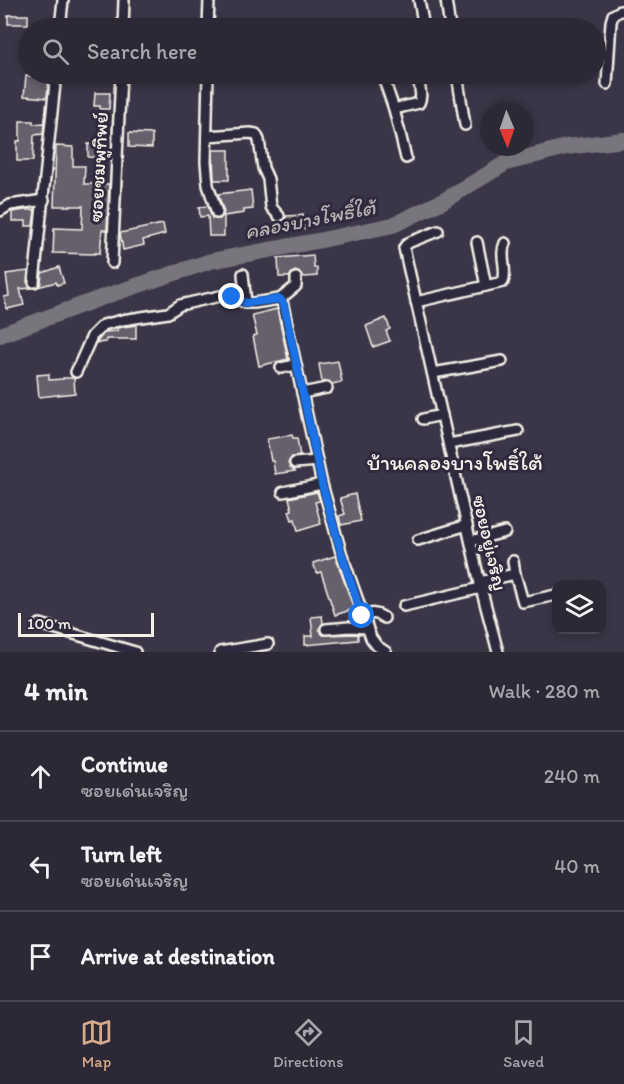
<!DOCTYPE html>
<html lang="en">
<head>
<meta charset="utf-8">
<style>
	body { margin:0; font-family:Itim,"Playpen Sans Thai",sans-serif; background:#383441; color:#f1f3f6 }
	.controls { position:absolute; right:18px; bottom:18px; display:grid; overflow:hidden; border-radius:12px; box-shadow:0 3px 9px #0003 }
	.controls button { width:54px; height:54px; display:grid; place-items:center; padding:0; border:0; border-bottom:2px solid #484450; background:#2c2835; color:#f1f3f6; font:30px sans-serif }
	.compass { position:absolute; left:480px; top:102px; width:54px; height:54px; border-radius:50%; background:#2c2835; box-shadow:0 3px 9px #0003; rotate:178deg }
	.scale { position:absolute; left:18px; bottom:15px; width:136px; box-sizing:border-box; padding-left:6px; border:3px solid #f4f1e8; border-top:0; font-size:16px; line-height:21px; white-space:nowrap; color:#f4f1e8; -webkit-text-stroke:4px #2f2a3d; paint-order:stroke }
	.stop { position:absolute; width:18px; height:18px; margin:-14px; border:4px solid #1a73e8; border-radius:50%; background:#fff }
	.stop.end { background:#1a73e8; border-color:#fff; box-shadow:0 2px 6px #0008 }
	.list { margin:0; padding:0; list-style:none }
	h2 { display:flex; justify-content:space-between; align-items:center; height:78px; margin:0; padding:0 24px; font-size:26px }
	h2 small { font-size:20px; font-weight:400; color:#a6a6ad }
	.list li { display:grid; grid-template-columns:39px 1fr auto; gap:18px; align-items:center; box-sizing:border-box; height:90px; padding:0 24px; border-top:2px solid #484450 }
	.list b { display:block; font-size:22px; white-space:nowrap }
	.list p { margin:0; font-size:20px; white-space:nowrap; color:#a6a6ad }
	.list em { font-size:20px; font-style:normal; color:#a6a6ad }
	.icon { flex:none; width:33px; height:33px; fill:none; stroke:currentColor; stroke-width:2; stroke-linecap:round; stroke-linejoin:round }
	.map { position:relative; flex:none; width:624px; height:652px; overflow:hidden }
	.search { position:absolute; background:#2c2835; box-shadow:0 3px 9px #0003; left:18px; right:18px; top:18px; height:66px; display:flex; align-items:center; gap:15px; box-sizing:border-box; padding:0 21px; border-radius:33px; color:#a6a6ad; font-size:22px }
	.sheet { height:348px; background:#2c2835 }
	nav { display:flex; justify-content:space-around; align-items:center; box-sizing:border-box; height:84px; border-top:2px solid #484450; background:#2c2835; font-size:16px; color:#a6a6ad }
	nav a { display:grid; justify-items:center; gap:3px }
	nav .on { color:#d6ab8b }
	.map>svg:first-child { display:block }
</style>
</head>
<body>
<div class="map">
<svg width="624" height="652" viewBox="0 0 624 652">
	<rect width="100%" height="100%" fill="#3b3647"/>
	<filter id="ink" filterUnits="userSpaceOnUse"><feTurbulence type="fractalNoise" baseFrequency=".0167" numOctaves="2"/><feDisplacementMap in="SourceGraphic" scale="12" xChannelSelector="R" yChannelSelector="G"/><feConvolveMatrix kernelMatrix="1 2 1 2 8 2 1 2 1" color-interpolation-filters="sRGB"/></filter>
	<g filter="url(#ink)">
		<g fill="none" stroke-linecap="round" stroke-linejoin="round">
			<polyline stroke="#78747b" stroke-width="16" points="0,335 106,296 211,261 322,240 393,225 443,201 506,163 566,147 624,140"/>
		</g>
		<g fill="#65616c" stroke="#f4f1e8" stroke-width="1.5">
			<rect x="8" y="15" width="20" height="9"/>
			<polygon points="26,76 49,77 47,98 24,96"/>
			<polygon points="95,93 110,93 109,109 100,109 100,106 94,106"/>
			<polygon points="20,121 33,121 33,124 44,123 43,134 34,135 33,161 17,161 17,141 20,141"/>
			<polygon points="129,133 152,134 152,148 129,147"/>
			<polygon points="88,144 109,145 109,158 88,157"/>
			<polygon points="56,146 73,147 73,166 85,166 84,184 109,184 107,230 102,230 100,253 95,253 95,254 53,253 54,228 82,229 83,206 54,206"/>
			<polygon points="213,150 229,150 229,180 214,180"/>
			<polygon points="251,190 253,209 244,210 244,213 224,216 224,236 209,236 208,216 200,217 199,207 208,206 212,218 215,219 220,219 223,215 224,212 218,194"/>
			<polygon points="25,210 35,210 33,226 26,226 26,221 12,221 12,212"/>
			<polygon points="303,215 304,229 285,230 286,216"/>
			<polygon points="163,224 165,234 143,240 144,245 123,250 120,233"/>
			<polygon points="313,255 314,268 317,268 317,276 304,277 300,273 295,271 292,273 289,277 279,277 278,258"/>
			<polygon points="59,267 64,283 57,285 56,282 38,287 41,283 42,273"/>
			<polygon points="28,271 27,282 31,288 20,289 24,305 7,309 4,297 9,296 6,274"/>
			<polygon points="277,309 288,359 259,366 253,336 257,335 252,315"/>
			<polygon points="386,318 390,329 386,331 390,341 373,347 366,326"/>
			<polygon points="136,325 136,339 106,339 106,342 96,343 105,332 117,331 117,328"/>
			<polygon points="338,361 342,382 332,384 329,381 322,382 319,364"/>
			<polygon points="49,374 49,380 63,379 63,378 74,378 75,393 39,397 37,375"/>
			<polygon points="292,435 293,438 297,438 300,456 292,457 288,463 290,467 295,471 275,474 273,461 271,461 267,439"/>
			<polygon points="317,492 320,501 315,502 321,524 298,531 295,519 292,520 289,511 292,510 289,498"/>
			<polygon points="355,494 361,521 341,525 339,516 345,514 340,498"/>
			<polygon points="335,556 354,609 335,615 321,572 317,573 313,563"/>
			<polygon points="322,616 323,623 319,629 323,635 358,634 358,640 305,645 305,636 313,636 311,617"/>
		</g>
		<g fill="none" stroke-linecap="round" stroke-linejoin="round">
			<g stroke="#f4f1e8" stroke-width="14">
				<g id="minor">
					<polyline points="419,0 424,28"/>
					<polyline points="446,0 450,28"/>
					<polyline points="60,28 63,0"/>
					<polyline points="123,28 124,0"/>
					<polyline points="208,28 209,0"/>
					<polyline points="208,74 206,162 208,185 217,213"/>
					<polyline points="382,74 394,109 406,158"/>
					<polyline points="457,74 465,125"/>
					<polyline points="607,84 611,22 613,15 620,11 624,11"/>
					<path d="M394,109L419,103C425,91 414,88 424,74"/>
					<polyline points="207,136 250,133 256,134 259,140 263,168 268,179 271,207 279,216"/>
					<polyline points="0,211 10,205 44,200"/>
					<polyline points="438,231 410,242 406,245 404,248 481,588 498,652"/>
					<polyline points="477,242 486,286"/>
					<polyline points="112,263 121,74"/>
					<polyline points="243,274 246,303"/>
					<polyline points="34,282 56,74"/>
					<polyline points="280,299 296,286 296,278"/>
					<path d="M416,302L503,282C508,269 499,256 505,243"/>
					<polyline points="281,368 296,365"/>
					<polyline points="76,372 92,336 103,325 122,320 168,313 180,305 220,296 232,297 246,303 254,303 280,299 283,305 322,484 341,552 371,638 377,646 386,652"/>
					<polyline points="433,373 502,361"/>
					<polyline points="302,393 327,388"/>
					<polyline points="423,419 442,415"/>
					<polyline points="449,444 518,431"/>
					<polyline points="295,463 317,461"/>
					<polyline points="283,492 322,484"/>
					<polyline points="418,540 467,525"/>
					<polyline points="471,541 505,532"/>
					<polyline points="513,561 515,574"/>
					<polyline points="480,582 515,574 523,602 556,595"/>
					<polyline points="404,606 481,588"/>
					<path d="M362,616C372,613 376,612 384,618"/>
					<polyline points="40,624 135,652"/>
					<polyline points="326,629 349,627 367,628"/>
					<polyline points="220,652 268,644"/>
				</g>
			</g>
			<use href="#minor" stroke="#2f2a3d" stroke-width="9"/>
		</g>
	</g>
	<g fill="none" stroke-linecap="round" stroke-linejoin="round" filter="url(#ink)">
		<polyline stroke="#1a73e8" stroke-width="8" points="232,297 246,303 280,299 284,305 322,484 341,552 362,616"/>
	</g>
	<g text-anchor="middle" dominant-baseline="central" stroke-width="6" stroke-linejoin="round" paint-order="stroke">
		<g font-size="20" fill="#f4f1e8" stroke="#2f2a3d">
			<text transform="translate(98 167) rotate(-87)">ซอยชมพูทิพย์</text>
			<text transform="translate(490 543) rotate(77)">ซอยอยู่เจริญ</text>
		</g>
		<g font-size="21" font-style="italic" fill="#b6b2b2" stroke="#2f2a3d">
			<text transform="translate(310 219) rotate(-11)">คลองบางโพธิ์ใต้</text>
		</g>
		<g font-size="22" fill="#f4f1e8" stroke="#2f2a3d">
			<text x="455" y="462">บ้านคลองบางโพธิ์ใต้</text>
		</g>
	</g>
</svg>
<div class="controls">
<button><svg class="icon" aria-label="layers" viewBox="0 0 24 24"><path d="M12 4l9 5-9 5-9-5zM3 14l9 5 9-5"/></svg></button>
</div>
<svg class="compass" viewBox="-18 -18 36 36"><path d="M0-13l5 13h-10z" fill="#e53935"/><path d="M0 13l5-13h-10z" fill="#a6a6ad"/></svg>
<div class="scale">100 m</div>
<div class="stop" style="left:362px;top:616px"></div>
<div class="stop end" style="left:232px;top:297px"></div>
<div class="search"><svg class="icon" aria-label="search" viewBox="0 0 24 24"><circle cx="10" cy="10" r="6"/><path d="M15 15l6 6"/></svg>Search here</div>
</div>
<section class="sheet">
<h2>4 min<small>Walk · 280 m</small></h2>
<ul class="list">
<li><svg class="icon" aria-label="ahead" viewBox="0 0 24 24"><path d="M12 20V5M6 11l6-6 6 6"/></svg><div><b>Continue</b><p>ซอยเด่นเจริญ</p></div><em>240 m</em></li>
<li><svg class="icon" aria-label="left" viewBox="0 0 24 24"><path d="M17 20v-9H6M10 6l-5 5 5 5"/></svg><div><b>Turn left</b><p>ซอยเด่นเจริญ</p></div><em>40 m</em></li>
<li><svg class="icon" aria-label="arrive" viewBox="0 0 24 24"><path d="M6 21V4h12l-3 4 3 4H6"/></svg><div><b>Arrive at destination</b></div></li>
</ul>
</section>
<nav>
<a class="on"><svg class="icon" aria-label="map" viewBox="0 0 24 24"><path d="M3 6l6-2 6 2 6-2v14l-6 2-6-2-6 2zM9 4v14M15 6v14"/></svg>Map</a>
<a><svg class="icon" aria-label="directions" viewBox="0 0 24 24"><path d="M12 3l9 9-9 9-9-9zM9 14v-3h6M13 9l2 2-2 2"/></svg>Directions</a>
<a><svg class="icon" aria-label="saved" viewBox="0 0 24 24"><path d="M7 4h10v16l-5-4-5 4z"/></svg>Saved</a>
</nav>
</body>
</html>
